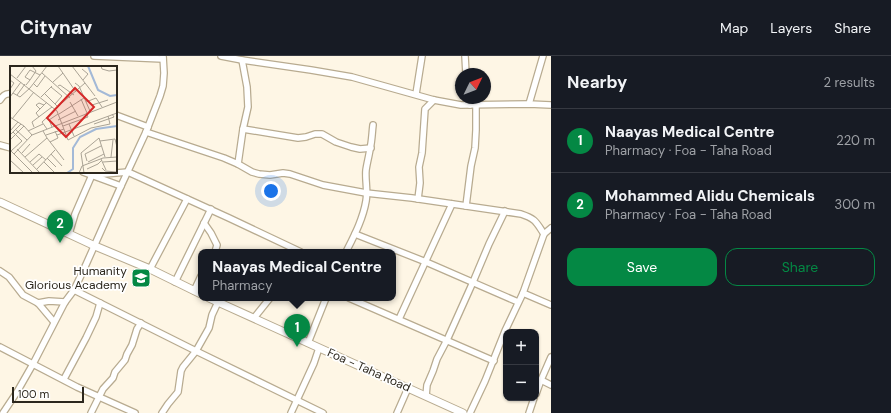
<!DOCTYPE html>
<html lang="en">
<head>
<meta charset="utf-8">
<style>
	body { margin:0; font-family:"DM Sans",sans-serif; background:#20242c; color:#f1f3f6 }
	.controls { position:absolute; right:12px; bottom:12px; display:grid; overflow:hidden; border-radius:8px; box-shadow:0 1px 3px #0004 }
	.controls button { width:36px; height:36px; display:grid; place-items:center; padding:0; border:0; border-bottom:1px solid #363941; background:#171b24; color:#f1f3f6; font:20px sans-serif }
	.compass { position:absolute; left:455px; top:12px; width:36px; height:36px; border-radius:50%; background:#171b24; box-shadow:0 1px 3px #0004; rotate:47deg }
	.scale { position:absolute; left:12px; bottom:10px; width:72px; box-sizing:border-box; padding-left:4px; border:2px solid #2c271d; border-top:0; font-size:11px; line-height:14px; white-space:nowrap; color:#2c271d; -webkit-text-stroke:3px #fff; paint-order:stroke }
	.you { position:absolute; left:271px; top:135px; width:14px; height:14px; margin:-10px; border:3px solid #fff; border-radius:50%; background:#1a73e8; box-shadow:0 0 0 6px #1a73e833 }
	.badge { display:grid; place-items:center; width:26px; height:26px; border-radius:50%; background:#048844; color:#fff; font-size:13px; font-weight:700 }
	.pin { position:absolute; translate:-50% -33px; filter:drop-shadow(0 1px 2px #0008) }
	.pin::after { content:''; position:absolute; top:21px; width:14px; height:12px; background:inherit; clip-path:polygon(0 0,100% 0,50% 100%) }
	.popup { position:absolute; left:198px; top:193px; width:198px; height:52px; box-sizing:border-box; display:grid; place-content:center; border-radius:8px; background:#171b24; filter:drop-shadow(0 1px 3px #0005); font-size:13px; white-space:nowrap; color:#9ea1a6 }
	.popup b { font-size:15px; color:#f1f3f6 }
	.popup::after { content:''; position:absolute; left:50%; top:100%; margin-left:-8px; border:8px solid transparent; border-top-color:#171b24 }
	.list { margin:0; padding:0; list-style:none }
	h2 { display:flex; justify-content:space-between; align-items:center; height:52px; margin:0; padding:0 16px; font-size:17px }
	h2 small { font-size:13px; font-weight:400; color:#9ea1a6 }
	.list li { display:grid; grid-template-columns:26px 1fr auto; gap:12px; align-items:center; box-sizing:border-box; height:64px; padding:0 16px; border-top:1px solid #363941 }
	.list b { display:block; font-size:15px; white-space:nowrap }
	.list p { margin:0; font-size:13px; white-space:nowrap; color:#9ea1a6 }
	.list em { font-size:13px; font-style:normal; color:#9ea1a6 }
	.actions { display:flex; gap:8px; padding:12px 16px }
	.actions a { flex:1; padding:9px 0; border:1px solid #048844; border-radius:12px; text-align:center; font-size:14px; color:#048844 }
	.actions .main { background:#048844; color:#fff }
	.map { position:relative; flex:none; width:551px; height:357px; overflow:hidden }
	header { display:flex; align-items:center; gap:24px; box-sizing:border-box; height:56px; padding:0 20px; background:#171b24; border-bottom:1px solid #363941 }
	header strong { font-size:19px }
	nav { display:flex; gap:22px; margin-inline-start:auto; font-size:14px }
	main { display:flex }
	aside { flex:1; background:#171b24 }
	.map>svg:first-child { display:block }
</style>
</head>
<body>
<header>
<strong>Citynav</strong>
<nav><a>Map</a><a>Layers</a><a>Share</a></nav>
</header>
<main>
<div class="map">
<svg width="551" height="357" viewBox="0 0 551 357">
	<rect width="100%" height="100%" fill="#fef6e5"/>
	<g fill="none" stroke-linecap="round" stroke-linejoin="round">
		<g stroke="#b8ab90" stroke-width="8">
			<g id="minor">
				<polyline points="94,0 163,3"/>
				<polyline points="221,0 242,4 311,14 352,21 434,44 461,49 529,48 551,49"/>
				<polyline points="465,0 466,18"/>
				<polyline points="416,38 422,0"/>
				<polyline points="469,42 470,49"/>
				<path d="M0,44C3,40 5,37 11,38"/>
				<polyline points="529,48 543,0"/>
				<polyline points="116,59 148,71"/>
				<polyline points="243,73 298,82 306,81 315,78 322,78 336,86 351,91 360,93 371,92"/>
				<path d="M146,76L224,102L238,108L252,116L259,118L270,119L283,117L290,118L323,129L366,137L412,142L521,158C536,163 536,166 544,178"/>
				<polyline points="0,89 11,92"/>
				<polyline points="238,108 243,73 248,51 247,31 242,4"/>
				<polyline points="83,116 121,130"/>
				<polyline points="92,119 128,116 229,162 301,196"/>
				<polyline points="418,143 420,127 419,111 422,97 425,53 434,44"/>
				<polyline points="466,150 471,110 475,92 476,74 476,49"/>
				<polyline points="204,167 211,177 217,189 215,196"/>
				<polyline points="69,178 75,158 92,119"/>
				<polyline points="355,178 426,206 518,246"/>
				<path d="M346,196C354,180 363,163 366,145C368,134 365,124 366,114C367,107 369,100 370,93C372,85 372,77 373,69"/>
				<polyline points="150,213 187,143"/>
				<polyline points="0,215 9,221 23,239 38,247 54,266"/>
				<polyline points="175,226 211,153"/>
				<polyline points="74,234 196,295 323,357"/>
				<polyline points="194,235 201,220"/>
				<polyline points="523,237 551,249"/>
				<polyline points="349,242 494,305"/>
				<polyline points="38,247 49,245 65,246"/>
				<polyline points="254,262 270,242"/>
				<polyline points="399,263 452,148"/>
				<polyline points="308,287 326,242"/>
				<polyline points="0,291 77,331 135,357"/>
				<polyline points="64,323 86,282 96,261 100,247"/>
				<polyline points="541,324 551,329"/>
				<polyline points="536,338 541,324 551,301"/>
				<polyline points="426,340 427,329 433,315 437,303 447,284 473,226 489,188 505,155"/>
				<polyline points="3,357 17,336 33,308 65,246 74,234 84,213 121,130 146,76 160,40 163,30 164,17 163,0"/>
				<polyline points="91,357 103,333 113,322 115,316 125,304 127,298 132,289 137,273 141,267"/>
				<polyline points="162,357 168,348 178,336 181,315 183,311 196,295 209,272 212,259 218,246"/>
				<polyline points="291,357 314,307 319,292"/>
				<polyline points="397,357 408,332"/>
				<polyline points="470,357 485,325 505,275 523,237 544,178 551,172"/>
				<polyline points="529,357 534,342"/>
			</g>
		</g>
		<g stroke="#b8ab90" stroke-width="9">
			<g id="tertiary">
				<polyline points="0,146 95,190 150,213 201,238"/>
				<polyline points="209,242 463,357"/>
			</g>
		</g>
		<use href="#minor" stroke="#fff" stroke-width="5.5"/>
		<use href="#tertiary" stroke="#fff" stroke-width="7"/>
	</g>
	<defs>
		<g id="school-square" transform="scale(1)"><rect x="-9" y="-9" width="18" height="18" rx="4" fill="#048844" stroke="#fff"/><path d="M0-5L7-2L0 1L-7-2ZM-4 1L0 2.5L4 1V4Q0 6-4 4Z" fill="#fff"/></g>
	</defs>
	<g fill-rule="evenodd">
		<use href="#school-square" x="141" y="222"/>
	</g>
	<g text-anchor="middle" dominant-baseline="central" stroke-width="3.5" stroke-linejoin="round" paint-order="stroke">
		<g font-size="12" fill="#2c271d" stroke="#fff" text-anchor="end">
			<text x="127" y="215">Humanity<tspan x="127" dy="14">Glorious Academy</tspan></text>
		</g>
		<g font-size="12" fill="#2c271d" stroke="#fff">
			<text transform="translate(369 314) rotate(24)">Foa - Taha Road</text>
		</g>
	</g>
	<g transform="translate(10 10)">
		<rect width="107" height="107" fill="#fef6e5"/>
		<path fill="none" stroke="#a3b9d7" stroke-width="2" d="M78,0L88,24L100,30L107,29M57,107L63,103V82L70,71L86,63L107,60"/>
		<path fill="none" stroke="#aaa395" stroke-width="1" d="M48,0L66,26M62,0L85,30M91,0L92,3L99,5L107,4M72,3L78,8L73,14M32,7L60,32M0,8L47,45L58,74L81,62L100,58L98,50M7,12L16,0M0,14L4,17L0,23M20,14L26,5L22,0M43,16L53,7M65,17L69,20L80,45M24,18L27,21L35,10M16,19L20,14L15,11L20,4L30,9M48,20L50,19L64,29M41,21L52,30L45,38M20,22L37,0M3,27L10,31L20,22M35,28L48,41M7,29L15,18M0,31L11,16M31,31L42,20M71,33L77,47M60,36L68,50M76,36L86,32L92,41M82,39L98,34M30,43L26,39L29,37L34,39M45,43L75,17M49,48L74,32M0,51L14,60L22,69M29,51L26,47L37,36M2,53L24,26M48,54L66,45M59,58L64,70M84,58L104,51L102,48M53,60L78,51L76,47M24,61L22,56L42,41M42,61L39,54L48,48M5,63L17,74M37,63L32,56L45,44M0,65L8,56M18,65L33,58M0,69L11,58M36,69L54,63M47,69L107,47M37,72L54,94M0,74L14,60M90,75L105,73L107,81M40,76L48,72L45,65M7,83L30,107M0,84L23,107M1,85L12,75L3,66M12,87L20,78M4,88L22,69L107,36M41,88L52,100M15,91L37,72L33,65M101,91L103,74M37,92L46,101M91,93L96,104M0,94L14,107M77,95L75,88L91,80M20,96L29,88L36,94M34,96L45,107M78,96L94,88M93,96L107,95M23,99L32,91M92,102L95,105L107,106M27,103L45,84M77,103L88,98L92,94M69,107L72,100L93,92L107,91M74,107L71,87L89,72L95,91"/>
		<path fill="#d62828" fill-opacity="0.15" stroke="#d62828" stroke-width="2" d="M65,22L84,41L56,71L37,52Z"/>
		<rect width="107" height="107" fill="none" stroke="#2c271d" stroke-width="2"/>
	</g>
</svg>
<div class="controls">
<button>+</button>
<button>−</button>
</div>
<svg class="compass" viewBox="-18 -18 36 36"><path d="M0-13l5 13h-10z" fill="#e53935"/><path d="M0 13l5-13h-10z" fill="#9ea1a6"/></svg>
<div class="scale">100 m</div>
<div class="you"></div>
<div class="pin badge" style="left:297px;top:291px">1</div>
<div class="popup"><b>Naayas Medical Centre</b>Pharmacy</div>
<div class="pin badge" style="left:60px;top:187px">2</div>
</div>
<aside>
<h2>Nearby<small>2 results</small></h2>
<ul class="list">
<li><span class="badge">1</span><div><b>Naayas Medical Centre</b><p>Pharmacy · Foa - Taha Road</p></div><em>220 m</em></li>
<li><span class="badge">2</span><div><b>Mohammed Alidu Chemicals</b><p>Pharmacy · Foa - Taha Road</p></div><em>300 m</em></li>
</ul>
<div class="actions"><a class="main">Save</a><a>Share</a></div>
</aside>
</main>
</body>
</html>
